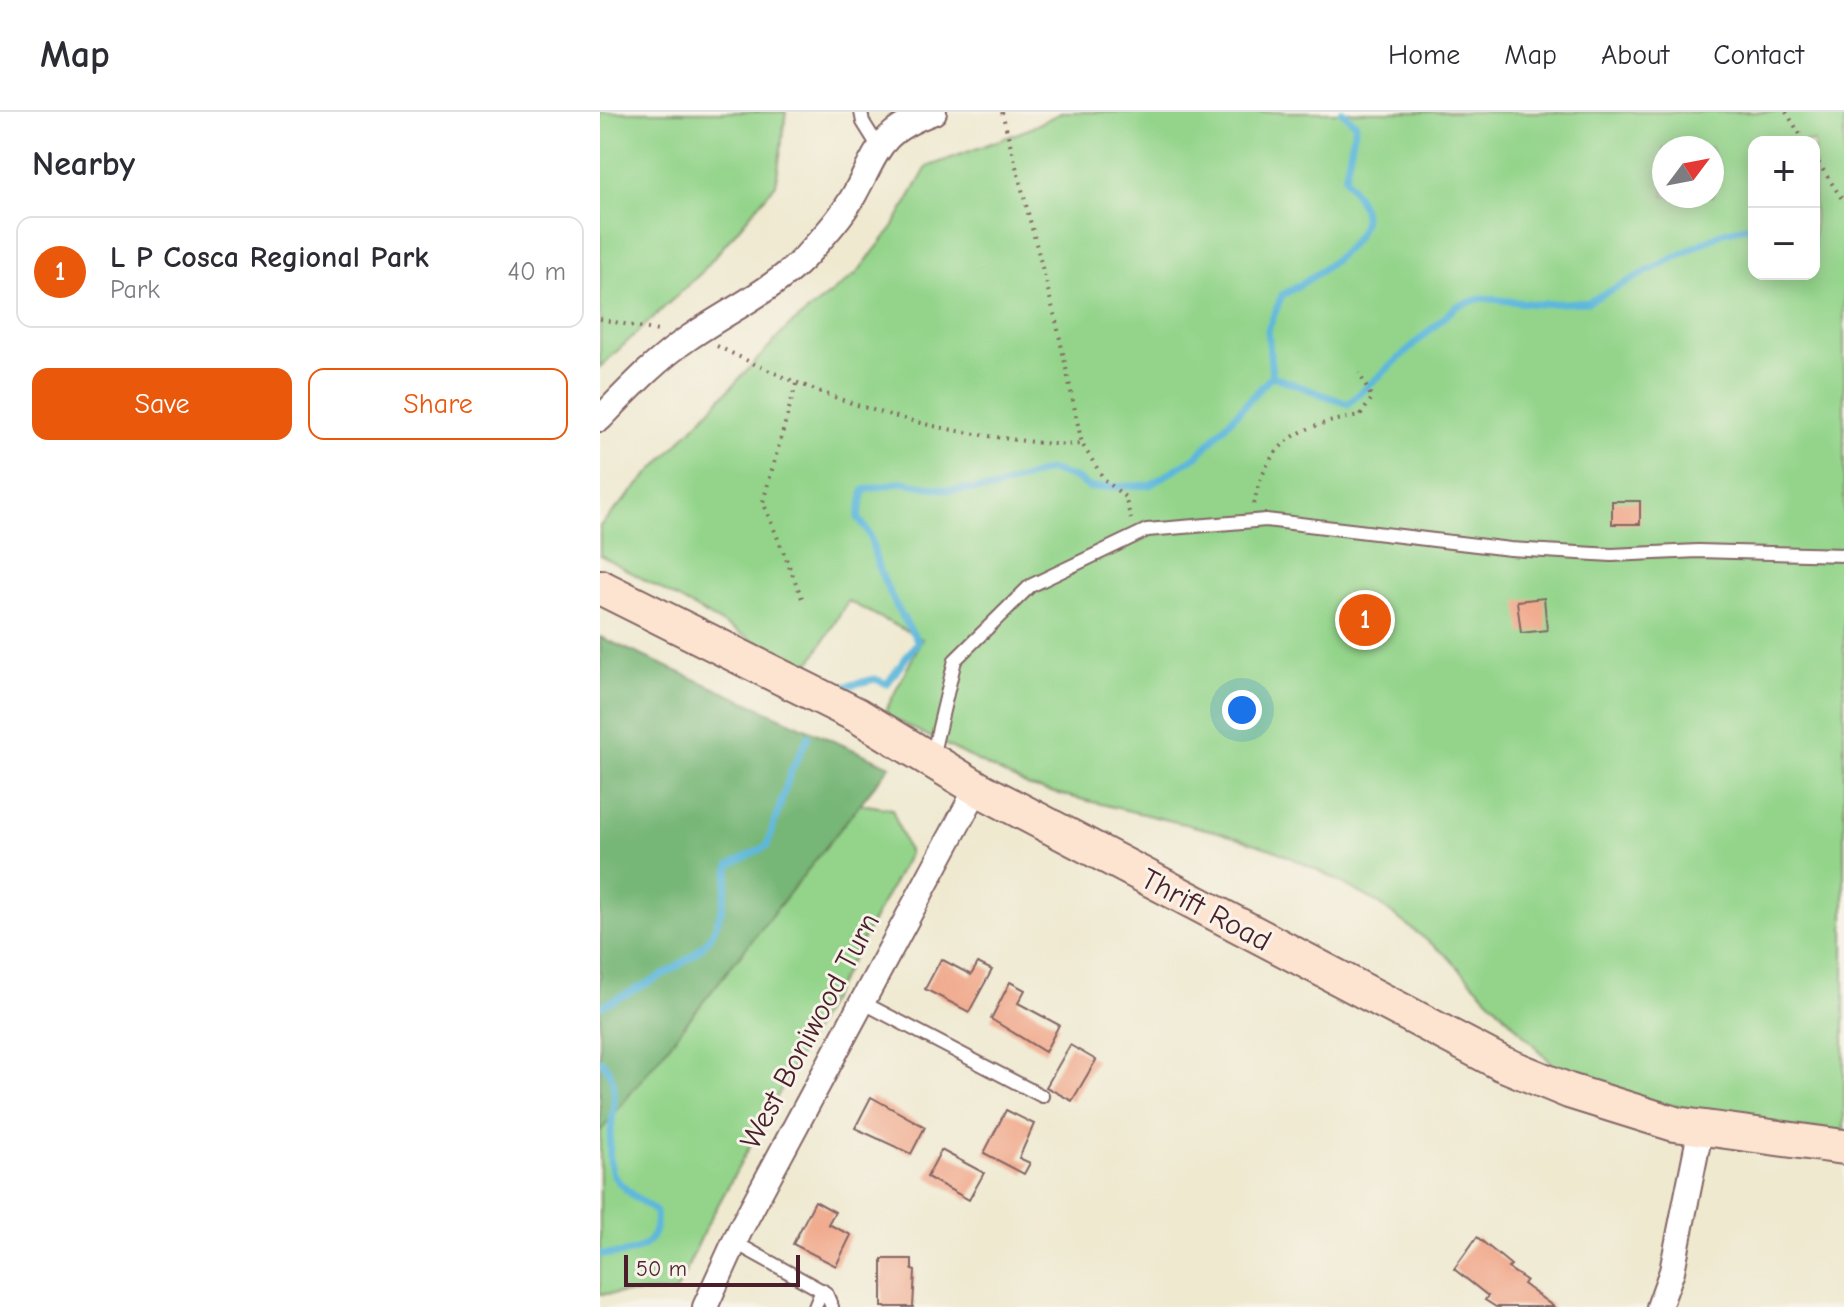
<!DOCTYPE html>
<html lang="en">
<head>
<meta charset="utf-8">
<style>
	body { margin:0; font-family:"Comic Neue",sans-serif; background:#f7f7f7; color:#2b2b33 }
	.controls { position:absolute; right:24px; top:24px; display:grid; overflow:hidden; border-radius:16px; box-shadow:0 4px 20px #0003 }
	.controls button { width:72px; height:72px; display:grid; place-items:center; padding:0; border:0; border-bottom:2px solid #e1e1e2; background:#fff; color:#2b2b33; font:40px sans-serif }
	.compass { position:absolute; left:1052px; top:24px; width:72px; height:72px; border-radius:50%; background:#fff; box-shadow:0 4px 20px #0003; rotate:58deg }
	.scale { position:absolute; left:24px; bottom:20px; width:176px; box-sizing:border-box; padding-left:8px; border:4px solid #4a1f2b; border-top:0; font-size:22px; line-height:28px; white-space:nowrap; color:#4a1f2b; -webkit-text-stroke:6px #f7f3e8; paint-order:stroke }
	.you { position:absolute; left:642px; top:598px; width:28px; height:28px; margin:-20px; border:6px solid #fff; border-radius:50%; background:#1a73e8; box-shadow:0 0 0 12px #1a73e833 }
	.badge { display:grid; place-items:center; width:52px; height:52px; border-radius:50%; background:#ea580c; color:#fff; font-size:26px; font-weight:700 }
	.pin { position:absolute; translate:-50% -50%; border:4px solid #fff; box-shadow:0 2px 8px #0006 }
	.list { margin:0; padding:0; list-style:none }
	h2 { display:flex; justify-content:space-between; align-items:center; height:104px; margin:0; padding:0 32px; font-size:34px }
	h2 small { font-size:26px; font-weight:400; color:#7c7c81 }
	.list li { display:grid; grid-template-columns:52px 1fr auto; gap:24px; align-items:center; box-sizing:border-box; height:112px; margin:0 16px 16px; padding:0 16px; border:2px solid #e1e1e2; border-radius:16px }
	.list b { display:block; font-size:30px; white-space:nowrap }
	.list p { margin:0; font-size:26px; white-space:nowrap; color:#7c7c81 }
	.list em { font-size:26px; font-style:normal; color:#7c7c81 }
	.actions { display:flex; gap:16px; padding:24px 32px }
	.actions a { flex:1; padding:18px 0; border:2px solid #ea580c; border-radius:16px; text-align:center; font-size:28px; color:#ea580c }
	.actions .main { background:#ea580c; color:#fff }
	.map { position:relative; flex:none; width:1244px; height:1195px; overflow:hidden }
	header { display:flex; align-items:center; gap:48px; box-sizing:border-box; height:112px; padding:0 40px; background:#fff; border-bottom:2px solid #e1e1e2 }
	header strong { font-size:38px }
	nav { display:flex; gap:44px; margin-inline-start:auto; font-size:28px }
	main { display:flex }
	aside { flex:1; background:#fff }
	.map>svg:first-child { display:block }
</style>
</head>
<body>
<header>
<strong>Map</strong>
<nav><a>Home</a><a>Map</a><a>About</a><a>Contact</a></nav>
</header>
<main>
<aside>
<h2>Nearby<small></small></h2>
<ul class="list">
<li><span class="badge">1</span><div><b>L P Cosca Regional Park</b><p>Park</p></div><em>40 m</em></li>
</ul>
<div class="actions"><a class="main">Save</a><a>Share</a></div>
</aside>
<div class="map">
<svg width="1244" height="1195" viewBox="0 0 1244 1195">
	<rect width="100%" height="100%" fill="#f7f3e8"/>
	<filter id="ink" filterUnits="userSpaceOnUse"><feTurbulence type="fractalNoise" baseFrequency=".0125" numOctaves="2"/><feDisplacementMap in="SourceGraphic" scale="16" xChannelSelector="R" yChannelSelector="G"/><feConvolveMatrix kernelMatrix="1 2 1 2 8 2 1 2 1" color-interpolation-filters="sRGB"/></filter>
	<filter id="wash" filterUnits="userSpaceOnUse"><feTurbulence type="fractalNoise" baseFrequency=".006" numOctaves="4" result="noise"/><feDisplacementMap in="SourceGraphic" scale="32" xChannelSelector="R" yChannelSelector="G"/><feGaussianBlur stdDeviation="1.8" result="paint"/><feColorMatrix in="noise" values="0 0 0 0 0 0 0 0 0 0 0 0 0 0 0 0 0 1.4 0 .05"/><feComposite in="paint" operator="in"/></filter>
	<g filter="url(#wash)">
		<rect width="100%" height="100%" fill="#efe9d0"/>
		<g fill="#93d48a" stroke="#6e7a5a" stroke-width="2" fill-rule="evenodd">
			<polygon points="0,0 186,0 176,72 101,161 0,255"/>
			<path d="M462,0H1244V1024L1171,1016L971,971L846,843L777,790L726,762L674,738L618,720L430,675L284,602L322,527L248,489L206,558L0,443V414L188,215L256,162L293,115L327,55L429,17ZM1154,30H1214V162H1154ZM1064,36H1112V84H1064Z"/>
			<polygon points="0,595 240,689 292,697 309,742 106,1115 76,1180 0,1182"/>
		</g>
		<polygon fill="#76b676" stroke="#606a50" stroke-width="2" points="0,525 290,654 0,1020"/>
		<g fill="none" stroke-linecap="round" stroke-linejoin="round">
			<g stroke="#5db7db" stroke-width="7">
				<path d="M672,264L668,218L682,183C706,171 765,133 764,104C764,92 751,76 745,65L756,12L742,0"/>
				<path d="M247,574L275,567L287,572L318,529C301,505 290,484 279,457C271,435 275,425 258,406L264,378L303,370L347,378L392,377L449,358L475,366L490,376L550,373L597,344L672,264L748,292L857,194L882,186L936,192L988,190L1124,120L1154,113"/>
				<path d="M0,895C32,878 90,855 110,825C123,804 126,777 130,753L167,734L191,659L208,625"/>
				<path d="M0,948C31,974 0,1024 13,1062C22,1078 43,1089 56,1100C60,1136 32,1144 0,1142"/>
			</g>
		</g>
		<g id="blocks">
			<g fill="#f0a081">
				<rect x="1012" y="389" width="28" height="23"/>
				<polygon points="944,486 947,518 921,521 917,489"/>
				<polygon points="341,847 371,863 378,851 392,858 369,900 325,877"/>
				<polygon points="410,870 425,878 418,891 459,913 445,940 391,907"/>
				<polygon points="470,933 496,948 472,989 446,975"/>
				<polygon points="271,985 325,1015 311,1042 255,1016"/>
				<polygon points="406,998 434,1012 419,1046 430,1051 424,1062 384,1041"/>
				<polygon points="341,1038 384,1061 369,1088 327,1065"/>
				<polygon points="215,1089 235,1100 228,1112 251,1123 236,1154 193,1132"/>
				<polygon points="877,1125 911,1153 908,1156 926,1168 923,1172 954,1195 896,1195 885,1188 888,1184 854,1157"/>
				<polygon points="282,1147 312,1147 312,1158 315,1159 313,1195 282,1195"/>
			</g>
		</g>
	</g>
	<g filter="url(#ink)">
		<use href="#blocks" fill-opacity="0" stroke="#846665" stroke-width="2"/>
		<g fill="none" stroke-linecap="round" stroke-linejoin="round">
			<g stroke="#846665" stroke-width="16">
				<g id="lane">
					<polyline points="261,0 263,10 278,34"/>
					<polyline points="332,645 355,548 430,474 547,418 666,408 910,437 1012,443 1098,439 1244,443"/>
					<polyline points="260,889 442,984"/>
					<polyline points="134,1130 226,1181 232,1195"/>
					<polyline points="215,1195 222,1178"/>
				</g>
			</g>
			<g stroke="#846665" stroke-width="28">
				<g id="street">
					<path d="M0,307C28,278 56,248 90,225C128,199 173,178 205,145C222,126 241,106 254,83C280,36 279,20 334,0"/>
					<polyline points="105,1195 141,1116 377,676"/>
					<polyline points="1059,1195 1072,1159 1101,1015"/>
				</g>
			</g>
			<g stroke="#846665" stroke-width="38">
				<polyline id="secondary" points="0,475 257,603 377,676 901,951 969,979 1075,1012 1244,1035"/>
			</g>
			<g stroke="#846665" stroke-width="4" stroke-dasharray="2 6" stroke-linecap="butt">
				<polyline points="402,0 457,213 482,332 504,367 525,385 531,407"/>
				<polyline points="1186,0 1205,30"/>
				<polyline points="1214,44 1244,90"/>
				<polyline points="0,207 58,219"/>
				<path d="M117,234C210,280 293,311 396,325C425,329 453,334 482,332"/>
				<polyline points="196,272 163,390 204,491"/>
				<path d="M654,392C667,327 701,313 760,304L772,286L759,261"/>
			</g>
			<use href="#lane" stroke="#fff" stroke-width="12"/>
			<use href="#street" stroke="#fff" stroke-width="24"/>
			<use href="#secondary" stroke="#fde4d1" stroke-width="34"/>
		</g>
	</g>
	<g text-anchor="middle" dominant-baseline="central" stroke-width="6" stroke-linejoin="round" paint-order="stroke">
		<g font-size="30" fill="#4a1f2b" stroke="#f7f3e8">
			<text transform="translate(606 798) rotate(28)">Thrift Road</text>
			<text transform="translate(210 919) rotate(-62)">West Boniwood Turn</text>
		</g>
	</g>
</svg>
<div class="controls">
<button>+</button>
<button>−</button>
</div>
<svg class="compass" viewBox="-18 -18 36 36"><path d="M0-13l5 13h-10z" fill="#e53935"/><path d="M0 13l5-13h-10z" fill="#7c7c81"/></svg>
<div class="scale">50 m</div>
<div class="you"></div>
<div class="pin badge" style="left:765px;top:508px">1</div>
</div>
</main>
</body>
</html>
